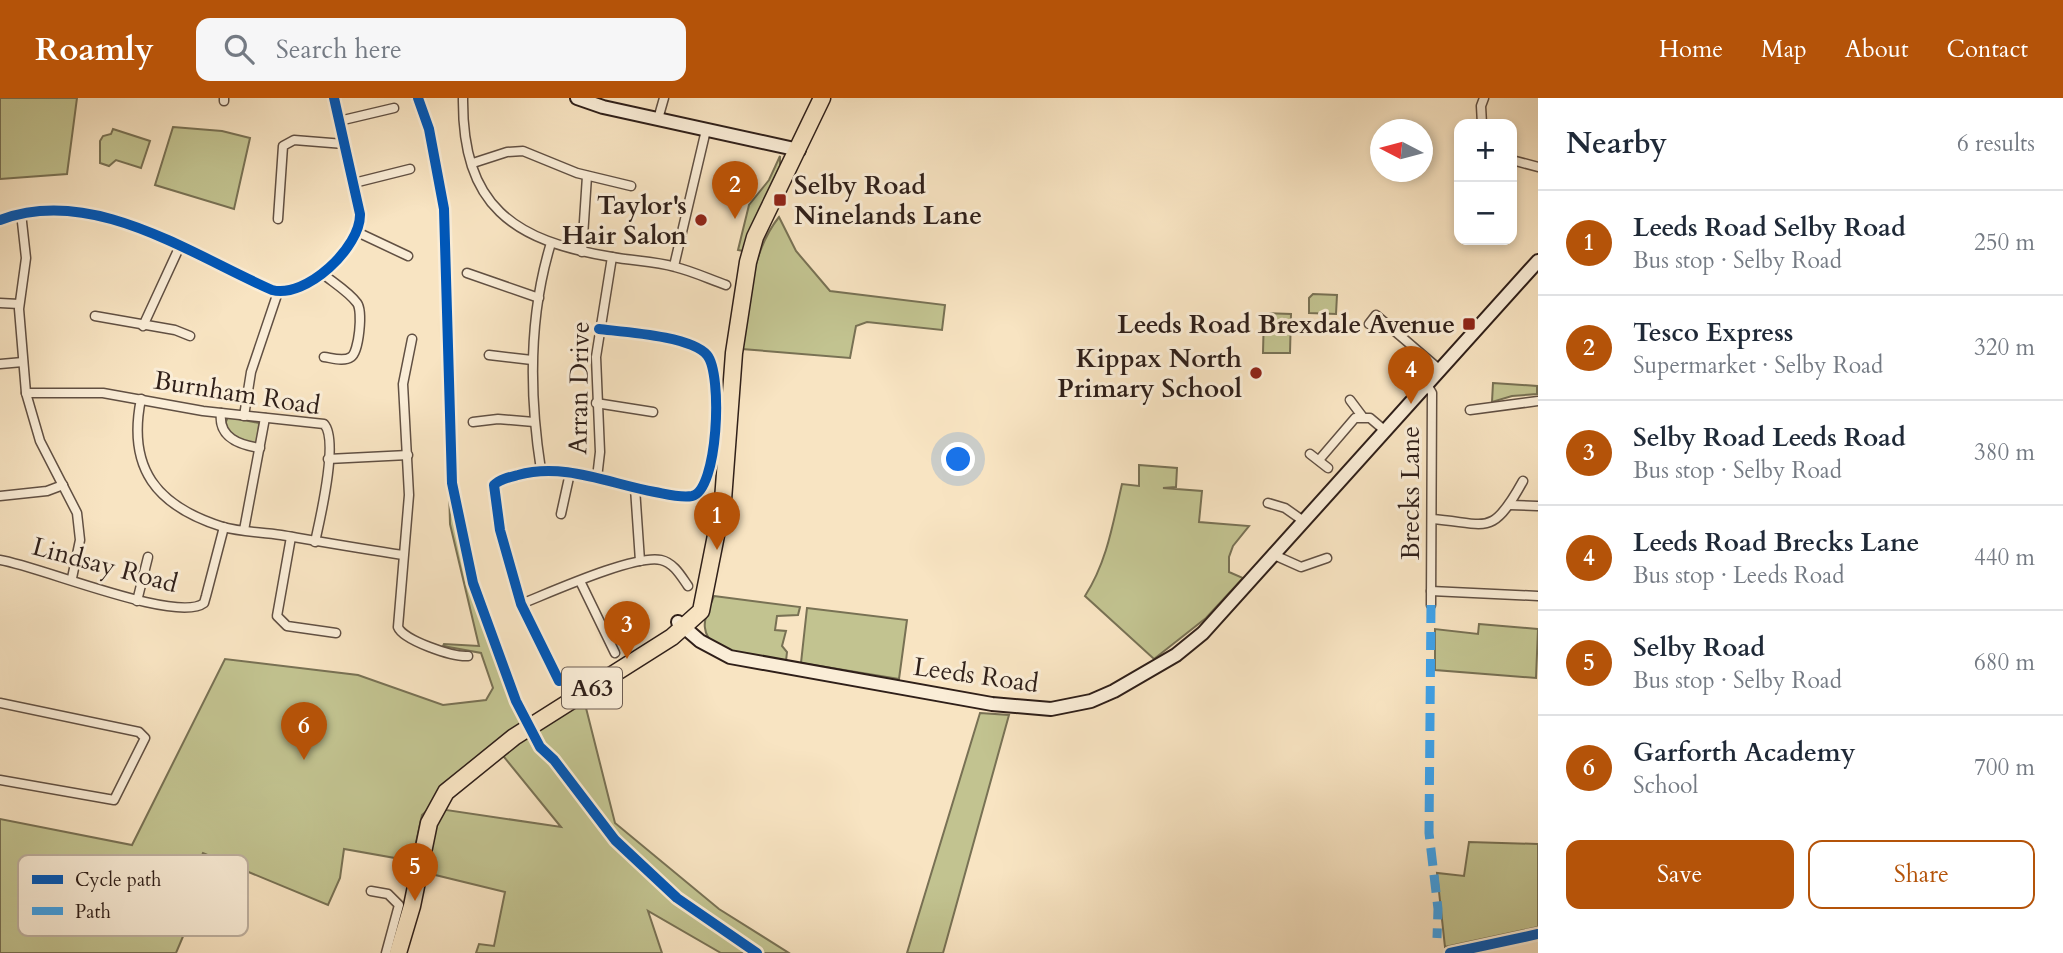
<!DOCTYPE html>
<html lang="en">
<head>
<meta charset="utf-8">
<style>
	body { margin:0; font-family:Cardo,serif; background:#f6f6f7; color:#1f2937 }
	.controls { position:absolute; right:21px; top:21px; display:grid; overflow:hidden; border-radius:14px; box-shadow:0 4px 10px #0003 }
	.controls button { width:63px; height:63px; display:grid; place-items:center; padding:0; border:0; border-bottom:2px solid #e0e1e3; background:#fff; color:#1f2937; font:35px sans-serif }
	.compass { position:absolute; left:1370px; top:21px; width:63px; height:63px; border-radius:50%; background:#fff; box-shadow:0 4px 10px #0003; rotate:276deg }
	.you { position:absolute; left:959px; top:362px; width:24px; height:24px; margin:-18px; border:5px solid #fff; border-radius:50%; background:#1a73e8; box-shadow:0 0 0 10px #1a73e833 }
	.badge { display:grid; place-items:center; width:46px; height:46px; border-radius:50%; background:#b45309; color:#fff; font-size:23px; font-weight:700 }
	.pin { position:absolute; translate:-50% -58px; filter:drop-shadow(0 2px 4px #0008) }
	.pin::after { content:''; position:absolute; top:37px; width:24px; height:21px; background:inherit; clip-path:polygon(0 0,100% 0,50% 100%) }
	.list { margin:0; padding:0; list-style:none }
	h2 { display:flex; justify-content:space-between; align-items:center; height:91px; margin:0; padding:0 28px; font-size:30px }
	h2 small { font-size:23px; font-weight:400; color:#747a83 }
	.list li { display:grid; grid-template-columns:46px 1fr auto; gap:21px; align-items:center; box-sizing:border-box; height:105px; padding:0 28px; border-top:2px solid #e0e1e3 }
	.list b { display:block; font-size:26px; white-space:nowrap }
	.list p { margin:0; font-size:23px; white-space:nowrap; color:#747a83 }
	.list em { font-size:23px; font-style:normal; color:#747a83 }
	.actions { display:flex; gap:14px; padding:21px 28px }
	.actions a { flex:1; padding:16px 0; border:2px solid #b45309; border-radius:14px; text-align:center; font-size:24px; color:#b45309 }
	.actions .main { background:#b45309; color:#fff }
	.icon { flex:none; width:38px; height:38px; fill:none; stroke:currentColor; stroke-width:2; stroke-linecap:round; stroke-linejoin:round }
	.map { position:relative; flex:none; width:1538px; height:855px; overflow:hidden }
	header { display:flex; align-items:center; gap:42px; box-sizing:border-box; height:98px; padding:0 35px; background:#b45309; color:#fff }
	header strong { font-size:33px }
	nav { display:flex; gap:38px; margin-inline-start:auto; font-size:24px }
	.search { width:490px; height:63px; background:#f6f6f7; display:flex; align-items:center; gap:18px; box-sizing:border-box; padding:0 24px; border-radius:14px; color:#747a83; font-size:26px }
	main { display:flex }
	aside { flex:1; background:#fff }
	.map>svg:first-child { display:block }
</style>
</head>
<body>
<header>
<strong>Roamly</strong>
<div class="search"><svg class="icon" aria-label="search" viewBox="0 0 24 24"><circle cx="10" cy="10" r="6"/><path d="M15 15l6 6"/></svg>Search here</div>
<nav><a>Home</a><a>Map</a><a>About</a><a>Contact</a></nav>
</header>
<main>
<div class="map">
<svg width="1538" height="855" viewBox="0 0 1538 855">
	<rect width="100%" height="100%" fill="#f8e4c2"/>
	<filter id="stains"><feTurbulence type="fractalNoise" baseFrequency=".00286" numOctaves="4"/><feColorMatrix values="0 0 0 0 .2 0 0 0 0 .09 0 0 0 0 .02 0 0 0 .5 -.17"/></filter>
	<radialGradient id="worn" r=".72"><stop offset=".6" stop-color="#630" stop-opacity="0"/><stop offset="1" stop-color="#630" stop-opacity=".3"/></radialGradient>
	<g fill="#c2c390" stroke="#787154" stroke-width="2">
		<polygon points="0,0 77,0 67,76 0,81"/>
		<polygon points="173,29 222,33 250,40 234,111 155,87"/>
		<polygon points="113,31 150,43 141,70 116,62 109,68 100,65 100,43 103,38 111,36"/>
		<polygon points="780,58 780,68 743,153 738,152 749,107 769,82"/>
		<path d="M779,119L796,153L830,193L945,207L942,232L867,224L856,228L850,260L742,251C749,207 750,155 779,119Z"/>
		<polygon points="1313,196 1337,197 1336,216 1309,215 1309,200"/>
		<polygon points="1264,215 1291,216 1290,255 1263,255"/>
		<polygon points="1493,285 1537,288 1537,296 1512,298 1492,304"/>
		<path d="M447,313H453C454,348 455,384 460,420C469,480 501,569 532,621L422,717L412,763L344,751L340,780L328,807L203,755L187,791L192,795L186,812L190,822L176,855H0V721L132,747L225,561L358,577L443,607L486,602L493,590L481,555L443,548L444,546L479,548L450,426Z"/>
		<polygon points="228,319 259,325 258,344 254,347 233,338 224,328"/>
		<path d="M1139,367L1177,370L1176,389L1163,390L1202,393L1199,424L1249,428L1233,448L1229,459V474L1243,480L1206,520L1154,561L1085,498C1107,464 1113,425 1122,386L1139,388Z"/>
		<path d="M714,498L800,509L798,517L777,518L775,532L786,533L782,548L787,554L786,563C763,560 709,561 705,530C703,519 711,507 714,498Z"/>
		<polygon points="807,510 907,522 899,581 801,565"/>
		<polygon points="1479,526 1538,531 1536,580 1435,572 1435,531 1478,536"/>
		<polygon points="584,602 615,725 719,811 789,855 721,855 648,813 662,855 476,855 479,846 494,848 505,794 427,775 420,795 440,711 561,729 500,654"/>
		<polygon points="980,615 1009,617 943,855 907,855"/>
		<polygon points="1469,744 1538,746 1538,829 1445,849 1437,775 1464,778"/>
	</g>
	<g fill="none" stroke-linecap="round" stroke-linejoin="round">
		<g stroke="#615043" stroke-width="11">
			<g id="street">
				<path d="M463,0C462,108 513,143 612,159C633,163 655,163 675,169C692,173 709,181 726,187"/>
				<polyline points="224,3 224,0"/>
				<polyline points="658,21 664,0"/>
				<polyline points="339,23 394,10"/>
				<polyline points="1482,26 1481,8 1484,0"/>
				<polyline points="1512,62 1538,69"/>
				<polyline points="473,65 507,54 523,53 577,75 631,88"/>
				<polyline points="354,85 410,71"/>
				<polyline points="21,115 26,160 19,211 26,295 40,343 77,415 80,442 72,480"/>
				<polyline points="278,121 283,48 294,42 344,46"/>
				<path d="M0,122C92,87 190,156 272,192C306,201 361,149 360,116L334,0"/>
				<polyline points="357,134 408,158"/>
				<polyline points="582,154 587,78"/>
				<polyline points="674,168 706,32"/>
				<polyline points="467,175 539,200"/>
				<path d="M323,176C334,185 349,194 357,205C363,213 359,254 351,259C344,264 332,260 324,259"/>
				<polyline points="0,205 19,206"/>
				<polyline points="95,218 175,232 190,238"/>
				<polyline points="1369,226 1376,217 1439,271"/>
				<polyline points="143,228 179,150"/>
				<path d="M412,241L403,286L409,397L398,529C403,542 452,559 468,558"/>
				<polyline points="489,257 532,262"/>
				<polyline points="0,266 23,264"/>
				<polyline points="1426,285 1432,295 1431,507"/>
				<path d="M26,295H103L203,313L324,326C339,342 320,421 315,444"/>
				<path d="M141,301C127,370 156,408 223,429C241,434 262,434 281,437C322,444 362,451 403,457"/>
				<polyline points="1350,302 1362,318"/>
				<polyline points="596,305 653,314"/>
				<polyline points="1470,312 1538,303"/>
				<path d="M221,315C218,340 240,347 260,350"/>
				<polyline points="244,318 251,274 278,194"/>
				<polyline points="473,324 498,321 534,324"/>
				<polyline points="1310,356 1328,370"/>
				<polyline points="328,361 408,357"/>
				<polyline points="1319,362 1355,320 1370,320 1383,331"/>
				<path d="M541,372C529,296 528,220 551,145"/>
				<polyline points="597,380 600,354 596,259 612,159"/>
				<polyline points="635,390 640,463"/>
				<polyline points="0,398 47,393 63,387"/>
				<polyline points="1268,405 1285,410 1302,422"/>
				<polyline points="1509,407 1537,408"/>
				<polyline points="561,416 570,375"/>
				<path d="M1432,421C1487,425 1491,441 1523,383"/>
				<polyline points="244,432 265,320"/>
				<polyline points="291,439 277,518 287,528 336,535"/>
				<polyline points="1272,456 1301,469 1327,460"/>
				<path d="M0,462C39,468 177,526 204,505L206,498L224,429"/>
				<polyline points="580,483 615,555"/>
				<polyline points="1431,493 1538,498"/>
				<polyline points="137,503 148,459"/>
				<path d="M521,506C549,495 635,456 661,462C674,465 681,478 688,488"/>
				<path d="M559,583L521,506L500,432L494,387C500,381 510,379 518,377C564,364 610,386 655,394C666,396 680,400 692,398C718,393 723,276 707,257C691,238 624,234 599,231"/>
				<polyline points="0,605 139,634 145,640 114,702 0,682"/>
				<polyline points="371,793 388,796 399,807 386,855"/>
			</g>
		</g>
		<g stroke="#2f1f19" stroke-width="16">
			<g id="secondary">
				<polyline points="577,0 603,9 799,52"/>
				<polyline points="678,524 700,543 730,559 992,606 1051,611 1091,603 1114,593 1176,557 1203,535 1538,163"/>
			</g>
		</g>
		<g stroke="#2f1f19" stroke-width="19">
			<polyline id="highway" points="398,855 412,808 429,725 446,694 514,639 672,539 701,513 723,402 734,255 748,164 755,139 822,0"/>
		</g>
		<use href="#street" stroke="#faedd7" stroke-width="8"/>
		<use href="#secondary" stroke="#faedd7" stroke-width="12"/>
		<use href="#highway" stroke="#f8e4c2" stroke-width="16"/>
		<polyline stroke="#3ea2ea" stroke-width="9" stroke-dasharray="18 9" stroke-linecap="butt" points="1431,507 1429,735 1438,811 1437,840"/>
		<g stroke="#faedd7" stroke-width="15">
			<g id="cycleway">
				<polyline points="418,0 429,31 444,111 452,385 473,485 516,603 540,649 554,662 615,742 677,800 757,855"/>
				<path d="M0,122C92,87 190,156 272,192C306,201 361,149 360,116L334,0"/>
				<path d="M559,583L521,506L500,432L494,387C500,381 510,379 518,377C564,364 610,386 655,394C666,396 680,400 692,398C718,393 723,276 707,257C691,238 624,234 599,231"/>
				<polyline points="1450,855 1538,836"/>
			</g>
		</g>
		<use href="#cycleway" stroke="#0057b8" stroke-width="10"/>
	</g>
	<g fill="#8f2418" stroke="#faedd7" stroke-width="2.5">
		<rect x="773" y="95" width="14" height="14" rx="3.5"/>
		<circle cx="701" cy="122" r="7"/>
		<rect x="1462" y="219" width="14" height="14" rx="3.5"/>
		<circle cx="1256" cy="275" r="7"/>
	</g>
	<g text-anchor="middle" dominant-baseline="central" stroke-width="6" stroke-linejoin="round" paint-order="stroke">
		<rect fill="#faedd7" stroke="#6c5d52" stroke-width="2" x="562" y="569.5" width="60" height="41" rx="5"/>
		<g font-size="24" font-weight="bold" fill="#2f1f19">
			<text x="592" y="590">A63</text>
		</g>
		<g font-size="26" font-weight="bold" fill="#2f1f19" stroke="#faedd7" text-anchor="end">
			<text x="794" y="87" text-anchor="start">Selby Road<tspan x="794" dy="30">Ninelands Lane</tspan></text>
			<text x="687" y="107">Taylor's<tspan x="687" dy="30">Hair Salon</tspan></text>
			<text x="1455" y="226">Leeds Road Brexdale Avenue</text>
			<text x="1242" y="260">Kippax North<tspan x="1242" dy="30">Primary School</tspan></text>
		</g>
		<g font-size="26" fill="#2f1f19" stroke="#faedd7">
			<text transform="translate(579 290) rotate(-89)">Arran Drive</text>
			<text transform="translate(237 295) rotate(9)">Burnham Road</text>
			<text transform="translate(1410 395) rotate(-90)">Brecks Lane</text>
			<text transform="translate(105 467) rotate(15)">Lindsay Road</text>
			<text transform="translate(976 577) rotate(8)">Leeds Road</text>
		</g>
	</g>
	<rect x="18" y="757" width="230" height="81" rx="10" fill="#faedd7" stroke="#bdaf9e" stroke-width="2"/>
	<rect x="32" y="777" width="31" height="9" fill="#0057b8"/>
	<rect x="32" y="809" width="31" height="8" fill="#3ea2ea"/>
	<g font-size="19" fill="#2f1f19">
		<text x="75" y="788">Cycle path</text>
		<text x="75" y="820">Path</text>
	</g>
	<rect width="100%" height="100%" filter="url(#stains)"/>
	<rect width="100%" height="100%" fill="url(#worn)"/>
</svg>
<div class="controls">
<button>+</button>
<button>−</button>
</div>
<svg class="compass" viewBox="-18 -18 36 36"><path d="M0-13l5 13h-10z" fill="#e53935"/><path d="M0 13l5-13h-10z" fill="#747a83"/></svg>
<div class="you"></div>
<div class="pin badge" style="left:717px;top:452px">1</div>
<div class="pin badge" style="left:735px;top:121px">2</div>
<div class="pin badge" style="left:627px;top:561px">3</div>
<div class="pin badge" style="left:1411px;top:306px">4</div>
<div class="pin badge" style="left:415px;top:803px">5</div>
<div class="pin badge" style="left:304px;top:662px">6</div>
</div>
<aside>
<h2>Nearby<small>6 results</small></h2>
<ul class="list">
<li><span class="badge">1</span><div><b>Leeds Road Selby Road</b><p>Bus stop · Selby Road</p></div><em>250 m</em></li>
<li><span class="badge">2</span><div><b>Tesco Express</b><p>Supermarket · Selby Road</p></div><em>320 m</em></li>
<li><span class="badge">3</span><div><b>Selby Road Leeds Road</b><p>Bus stop · Selby Road</p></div><em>380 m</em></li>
<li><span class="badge">4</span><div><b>Leeds Road Brecks Lane</b><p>Bus stop · Leeds Road</p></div><em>440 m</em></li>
<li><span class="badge">5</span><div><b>Selby Road</b><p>Bus stop · Selby Road</p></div><em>680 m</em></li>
<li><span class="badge">6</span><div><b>Garforth Academy</b><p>School</p></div><em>700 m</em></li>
</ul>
<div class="actions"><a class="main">Save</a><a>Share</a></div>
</aside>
</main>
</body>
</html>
